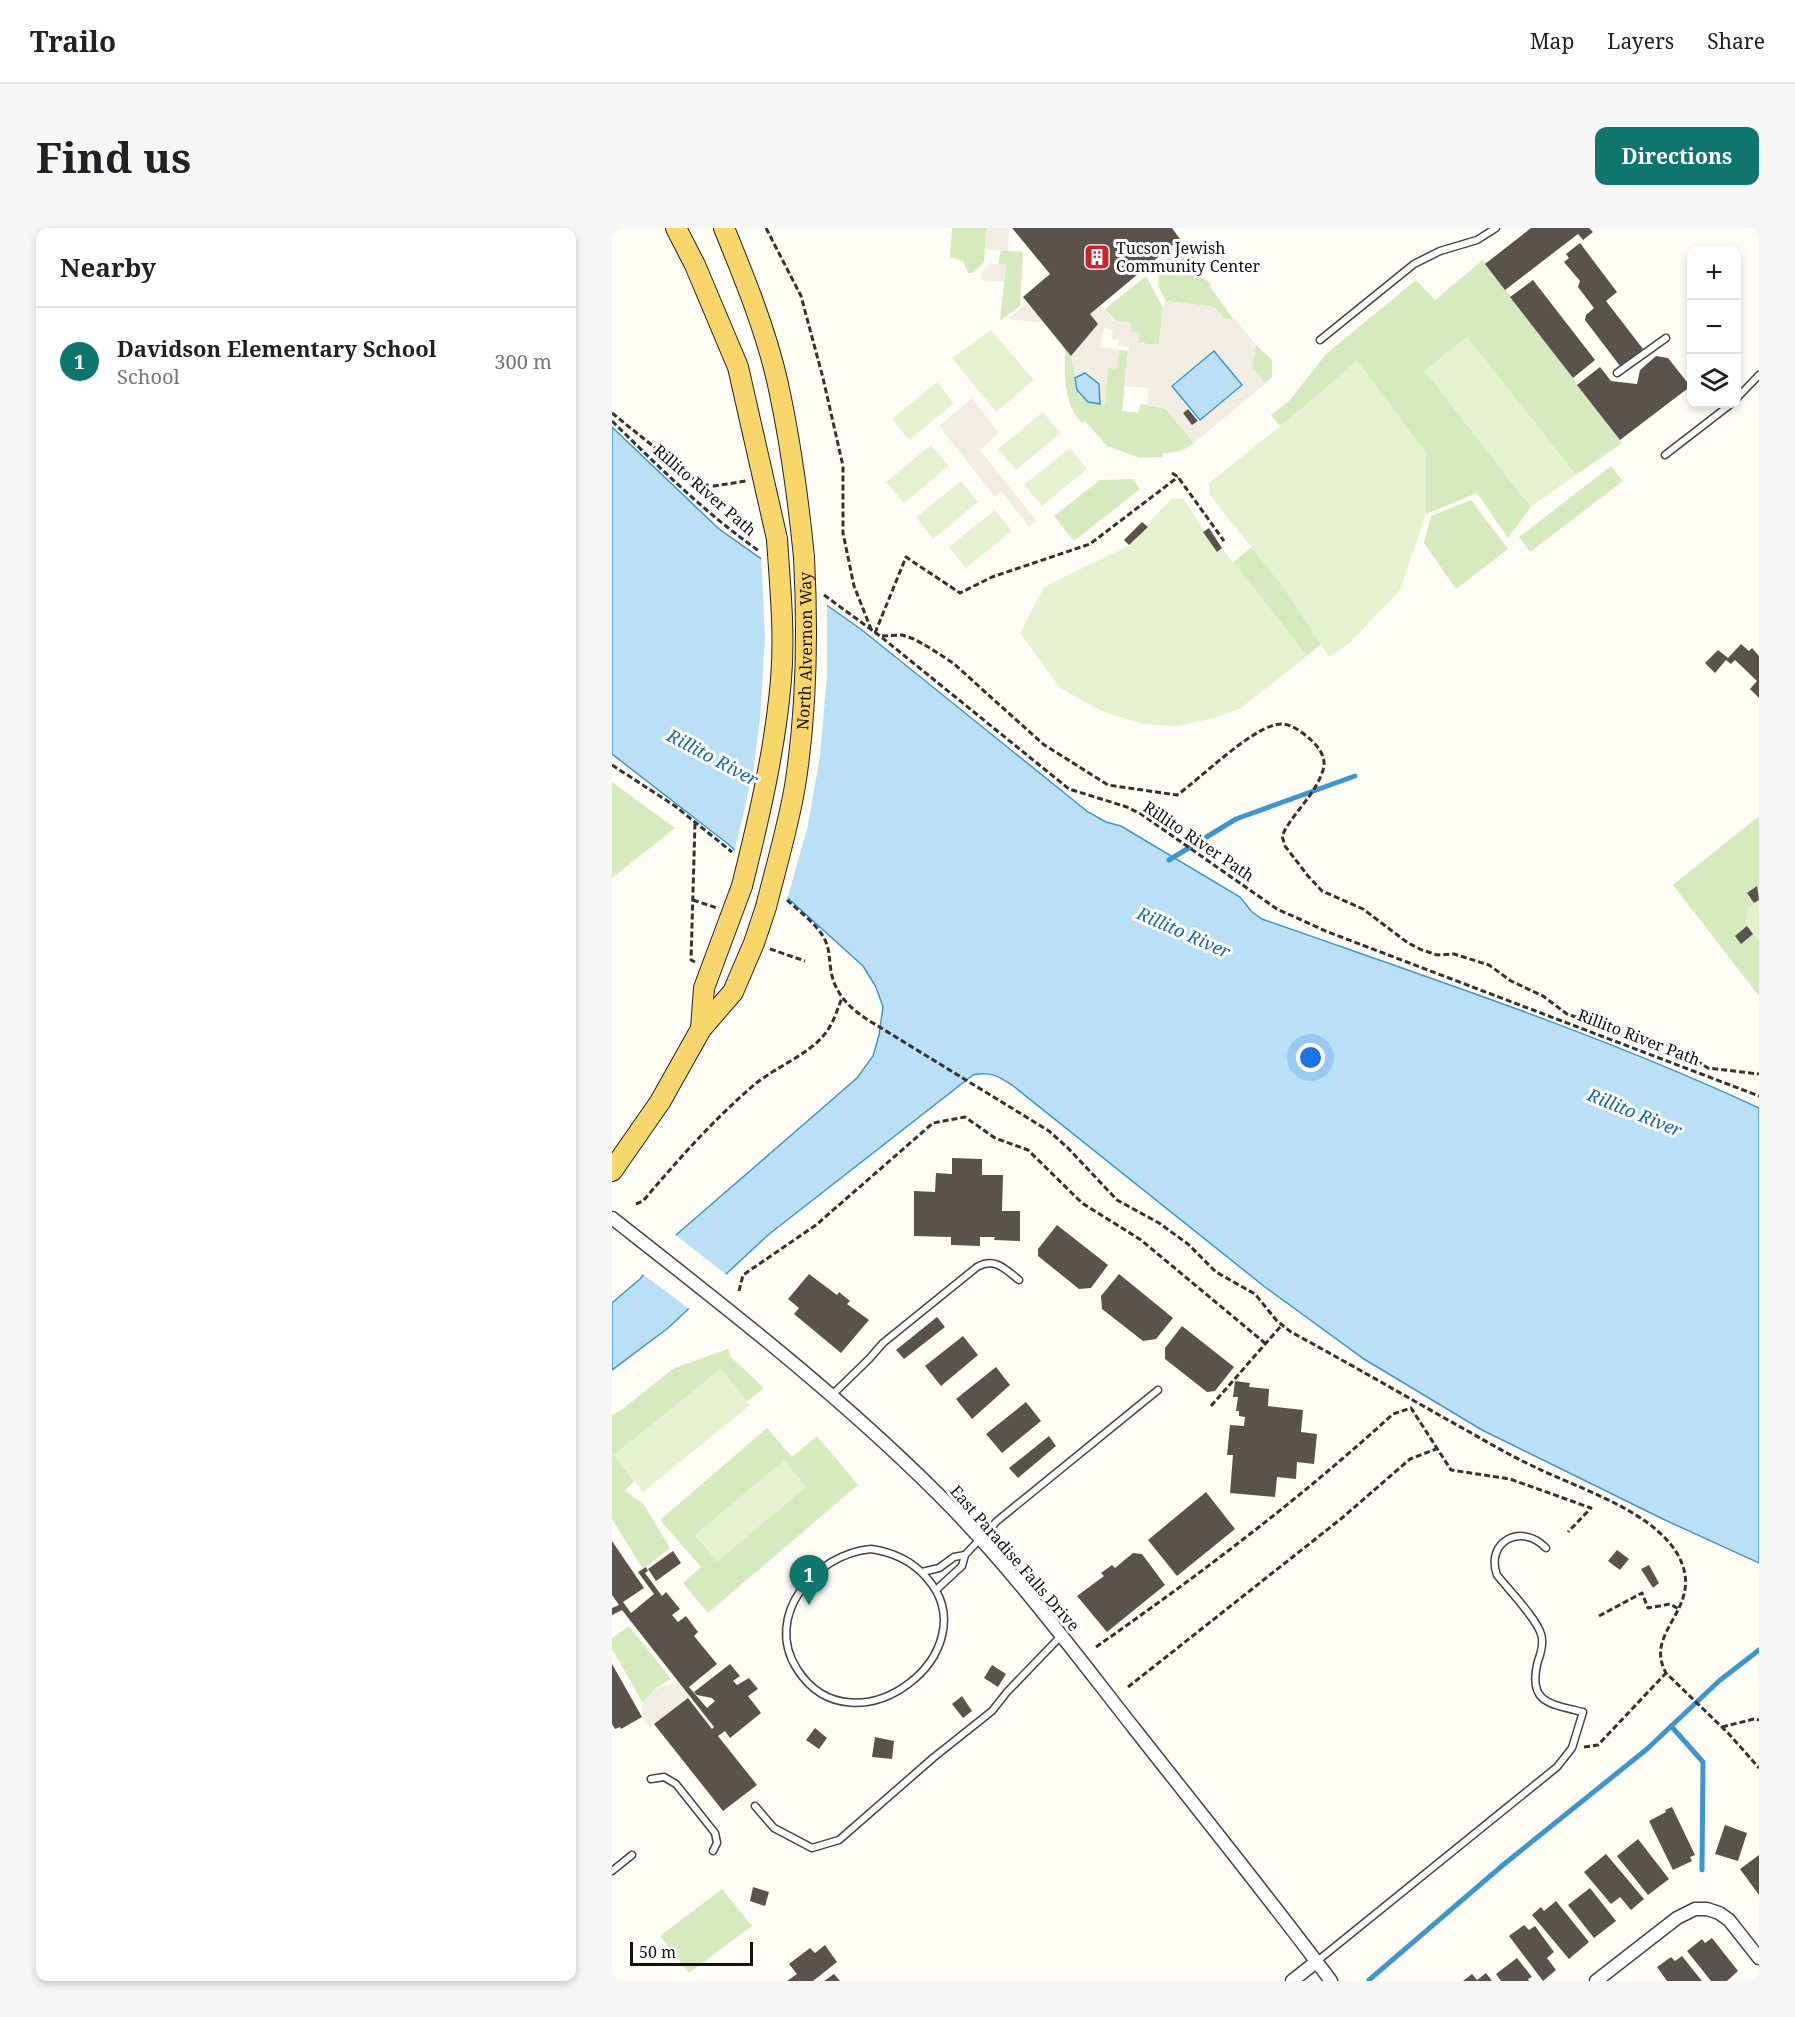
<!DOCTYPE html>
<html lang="en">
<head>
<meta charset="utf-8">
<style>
	body { margin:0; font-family:"Noto Serif",serif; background:#f6f6f6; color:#202124 }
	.controls { position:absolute; right:18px; top:18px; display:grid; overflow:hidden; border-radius:12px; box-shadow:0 3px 9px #0003 }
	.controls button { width:54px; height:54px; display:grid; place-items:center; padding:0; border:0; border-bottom:2px solid #e0e0e0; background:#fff; color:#202124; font:30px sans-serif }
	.scale { position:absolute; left:18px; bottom:15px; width:123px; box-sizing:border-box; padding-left:6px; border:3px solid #111; border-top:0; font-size:16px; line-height:21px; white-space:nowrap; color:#111; -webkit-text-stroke:4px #fff; paint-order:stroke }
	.you { position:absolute; left:699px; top:830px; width:21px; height:21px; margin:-15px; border:4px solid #fff; border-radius:50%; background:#1a73e8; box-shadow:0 0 0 9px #1a73e833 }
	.badge { display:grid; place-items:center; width:39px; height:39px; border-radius:50%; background:#0f766e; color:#fff; font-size:20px; font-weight:700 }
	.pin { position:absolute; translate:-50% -50px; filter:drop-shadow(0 2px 3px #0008) }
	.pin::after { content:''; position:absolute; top:32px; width:21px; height:18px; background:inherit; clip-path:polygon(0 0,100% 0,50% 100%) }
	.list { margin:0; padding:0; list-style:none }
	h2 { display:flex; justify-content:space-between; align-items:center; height:78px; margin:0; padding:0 24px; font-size:26px }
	h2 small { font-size:20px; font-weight:400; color:#757577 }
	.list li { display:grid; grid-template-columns:39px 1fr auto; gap:18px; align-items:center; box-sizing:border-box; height:108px; padding:0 24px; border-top:2px solid #e0e0e0 }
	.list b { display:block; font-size:22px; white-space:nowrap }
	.list p { margin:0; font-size:20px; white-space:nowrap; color:#757577 }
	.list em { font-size:20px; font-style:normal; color:#757577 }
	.icon { flex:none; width:33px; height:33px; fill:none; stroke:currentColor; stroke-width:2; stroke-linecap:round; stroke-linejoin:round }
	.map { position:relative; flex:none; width:1147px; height:1753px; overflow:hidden; border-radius:12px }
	header { display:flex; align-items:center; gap:36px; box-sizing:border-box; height:84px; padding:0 30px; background:#fff; border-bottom:2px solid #e0e0e0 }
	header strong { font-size:28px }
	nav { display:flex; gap:33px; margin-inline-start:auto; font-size:21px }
	.intro { display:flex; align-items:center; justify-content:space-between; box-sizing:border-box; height:144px; padding:0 36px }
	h1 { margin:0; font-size:42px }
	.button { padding:15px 27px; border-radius:12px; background:#0f766e; color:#fff; font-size:21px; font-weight:700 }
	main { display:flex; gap:36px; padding:0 36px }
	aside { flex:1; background:#fff; border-radius:12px; box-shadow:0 3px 9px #0003 }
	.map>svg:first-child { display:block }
</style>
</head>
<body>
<header>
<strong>Trailo</strong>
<nav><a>Map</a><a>Layers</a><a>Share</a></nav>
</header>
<div class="intro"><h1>Find us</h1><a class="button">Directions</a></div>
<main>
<aside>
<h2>Nearby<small></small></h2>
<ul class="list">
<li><span class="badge">1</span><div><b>Davidson Elementary School</b><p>School</p></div><em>300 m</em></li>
</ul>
</aside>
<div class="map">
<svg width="1147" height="1753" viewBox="0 0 1147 1753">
	<rect width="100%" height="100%" fill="#fffdf5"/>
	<g fill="#d5ebbd">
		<polygon points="340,0 375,0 372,34 361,45 356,45 351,33 338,29"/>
		<polygon points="573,17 584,30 580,40 598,55 599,60 621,91 612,91 603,79 554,73 546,58 547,37"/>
		<polygon points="389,22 411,24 408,78 388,93 394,37 386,36"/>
		<polygon points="871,32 1010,215 964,247 855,109 813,143 919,279 896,310 865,265 814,286 814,224 687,183 668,198 659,187 677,173 714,126 804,52 823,72"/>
		<path d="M534,48L551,80L547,117L526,115C517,101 503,94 493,81Z"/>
		<polygon points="644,117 660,132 660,149 653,156 640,139"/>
		<path d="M453,121L460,130L465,162L476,174L493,175L496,139L504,141L507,122L516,123L510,183L526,185L529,176L554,181L582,215C572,223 564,225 551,225L550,229L528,230L495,218L473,193L470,195C451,177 453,145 453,121Z"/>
		<polygon points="999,238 1011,253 918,324 907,309"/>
		<polygon points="521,251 528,261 462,313 442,288 488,252"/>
		<polygon points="859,272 896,321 844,361 812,315 819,288"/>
		<polygon points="640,319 672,360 709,416 695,428 621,334"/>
		<polygon points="0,554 63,600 0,650"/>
		<polygon points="1147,588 1147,768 1061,657"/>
		<polygon points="116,1121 119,1129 152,1160 135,1173 109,1141 2,1227 22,1253 13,1263 31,1275 58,1320 31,1341 0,1291 0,1187 8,1183 62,1140"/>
		<polygon points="155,1200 180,1229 205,1208 246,1257 96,1385 71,1355 89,1339 48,1292"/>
		<polygon points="17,1398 59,1451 43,1461 31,1475 0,1421 0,1410"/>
		<polygon points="110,1661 140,1698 77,1745 48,1708"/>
	</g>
	<g fill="#e6f2cf">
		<polygon points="379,102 422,152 384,184 340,130"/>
		<polygon points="855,109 964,247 919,279 813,143"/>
		<polygon points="745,132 814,225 814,286 788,362 737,416 717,429 672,360 598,267 597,255 687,183"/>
		<polygon points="325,154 342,175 297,212 280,191"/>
		<polygon points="431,184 449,205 404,242 386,221"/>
		<polygon points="319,217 337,238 292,275 274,254"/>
		<polygon points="458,220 475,241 430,278 412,257"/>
		<polygon points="349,253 366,274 321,311 304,289"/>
		<polygon points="560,270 572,271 605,323 610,320 695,428 629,480 602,490 566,498 531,496 489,483 448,460 408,405 432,359 517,317 535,299 534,298"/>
		<polygon points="383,282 400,303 354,340 337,319"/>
		<polygon points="1147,672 1147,713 1133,696 1136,679"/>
		<polygon points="109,1141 138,1177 31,1264 2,1227"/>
		<polygon points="172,1232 194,1259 105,1334 83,1307"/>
	</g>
	<g fill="#f1ede2" fill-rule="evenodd">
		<polygon points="375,0 397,0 396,23 374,22"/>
		<polygon points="377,35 394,37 392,54 369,52 370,43 372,43 373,39 377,39"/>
		<path d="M554,73L603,79L612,91H623L644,117L640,139L653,156L582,215L555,181L535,177L537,160L513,158L517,119L506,118L507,112L500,111L501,102L492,100L488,119L507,122L504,141L496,140L493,176H488L487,156L473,145L463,150L459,128L486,96L478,86L489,77L502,93L519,94V104L528,105L526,115L547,117L551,80ZM602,123L630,157L581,197L571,185L577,179L559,157Z"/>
		<polygon points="415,75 425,86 432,95 396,91"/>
		<polygon points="360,170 387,205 368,222 425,293 417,299 389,263 383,269 327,198"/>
		<polygon points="66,1454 78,1469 37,1499 30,1489 30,1478 39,1465 48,1459"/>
	</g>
	<g fill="#b9e0f7" stroke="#3f96cf" stroke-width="1.5">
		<polygon points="602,123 630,157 588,192 560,158"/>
		<polygon points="473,145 487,156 488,176 476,174 465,162 463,150"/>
		<path d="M0,199L107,301L250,402L476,584L494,594L509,598L628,669L640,684L650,691C817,750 986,805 1147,880V1335L1053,1292L870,1202L752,1131L653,1059L400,857C386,848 378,843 361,847L156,1007L56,1100L0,1142V1075L28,1051L64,1007L245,850L261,828L267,807L271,779L264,759L251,738L116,616L0,526Z"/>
	</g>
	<g fill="#fffdf5">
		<polygon points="149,327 215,374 215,447 208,528 196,597 175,672 122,625 141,545 148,490 153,409"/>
		<polygon points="61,1005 116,1048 79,1082 29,1045"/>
	</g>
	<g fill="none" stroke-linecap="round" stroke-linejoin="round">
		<g stroke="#3f96cf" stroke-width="5">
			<polyline points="557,632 624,591 743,548"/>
			<polyline points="1059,1498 1091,1534 1090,1642"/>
			<polyline points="757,1752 891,1637 1035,1521 1107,1453 1147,1422"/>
		</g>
	</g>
	<g fill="#5a524d">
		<polygon points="400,0 560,0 568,11 478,86 486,96 459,128 411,69 438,46"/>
		<polygon points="919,0 977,0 981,4 971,12 966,6 893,62 873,36"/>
		<polygon points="968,15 1005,64 994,73 1031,121 1008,138 973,92 974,87 982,80 966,59 968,53 952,34 957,30 954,26"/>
		<polygon points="921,52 983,132 961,150 898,69"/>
		<polygon points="1044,128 1056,130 1075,154 1075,161 1008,212 965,157 988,139 999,153 1025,156 1028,142"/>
		<polygon points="576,181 586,193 580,197 571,185"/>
		<polygon points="530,294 536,299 517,317 512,312"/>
		<polygon points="597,300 610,320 605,324 591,304"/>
		<polygon points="1129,416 1137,423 1140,420 1147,428 1147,470 1138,461 1145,453 1123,432 1119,436 1114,432 1103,445 1093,435 1106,422 1116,430"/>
		<polygon points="1145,658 1147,672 1142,675 1135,665"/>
		<polygon points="1135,698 1141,706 1129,716 1123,708"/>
		<polygon points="340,930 370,931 370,947 391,947 390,983 408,983 408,1013 382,1012 383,1009 368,1009 368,1018 339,1017 339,1009 302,1008 302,963 323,964 324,945 340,946"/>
		<polygon points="445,997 496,1037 479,1060 467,1061 426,1028 426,1021"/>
		<polygon points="197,1046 225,1067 227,1064 238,1073 235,1076 257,1092 229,1125 182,1086 187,1080 176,1071"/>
		<polygon points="507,1046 561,1090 544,1111 531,1113 490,1081 489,1068"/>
		<polygon points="325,1089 333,1099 292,1131 284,1122"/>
		<polygon points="570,1098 622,1139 603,1163 595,1164 553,1131 553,1120"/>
		<polygon points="351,1108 366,1127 329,1158 313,1138"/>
		<polygon points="384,1139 398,1157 360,1191 344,1171"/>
		<polygon points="623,1153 638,1155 637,1159 657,1161 656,1178 691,1182 689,1204 705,1206 702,1236 685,1234 684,1251 665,1249 663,1269 618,1265 621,1227 615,1227 618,1197 632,1198 633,1189 627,1188 627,1183 624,1183 626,1169 621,1169"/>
		<polygon points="414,1174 429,1193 390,1225 374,1206"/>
		<polygon points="437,1208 444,1218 406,1250 397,1240"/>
		<polygon points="594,1264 623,1301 565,1348 536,1312"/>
		<polygon points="0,1313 32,1360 11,1374 19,1385 42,1366 26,1344 34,1339 36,1343 33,1345 50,1368 54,1364 68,1381 60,1387 66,1394 74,1388 86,1404 82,1408 105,1436 77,1459 95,1480 103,1473 100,1470 85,1467 82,1464 118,1436 128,1448 121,1453 125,1457 137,1450 146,1461 136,1468 149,1485 118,1510 113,1503 106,1508 145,1557 111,1583 42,1496 76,1470 100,1501 102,1499 10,1382 0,1387 0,1380 7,1377 0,1367"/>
		<polygon points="1005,1322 1017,1331 1008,1342 996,1333"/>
		<polygon points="61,1323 69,1335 44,1353 36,1341"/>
		<polygon points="521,1325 530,1326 553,1357 495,1404 465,1368 492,1348 489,1345 500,1337 503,1340"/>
		<polygon points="1037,1337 1047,1355 1041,1360 1029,1341"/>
		<polygon points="0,1436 30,1489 9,1501 8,1499 3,1501 0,1496"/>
		<polygon points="380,1437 394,1446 386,1459 372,1450"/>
		<polygon points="350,1468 360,1483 351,1490 340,1476"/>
		<polygon points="203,1500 215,1510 207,1521 194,1512"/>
		<polygon points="263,1509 282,1513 280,1531 260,1529"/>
		<polygon points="1060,1579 1083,1627 1078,1629 1080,1633 1061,1642 1037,1593 1054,1584 1053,1582"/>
		<polygon points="1113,1597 1135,1605 1126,1633 1103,1626"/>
		<polygon points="1026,1611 1057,1651 1036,1667 1005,1628"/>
		<polygon points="994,1626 1032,1671 1019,1682 1008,1669 999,1676 972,1644"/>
		<polygon points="1147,1627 1147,1667 1128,1641"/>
		<polygon points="141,1659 157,1664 153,1678 138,1673"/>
		<polygon points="978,1660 1004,1693 982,1710 956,1677"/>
		<polygon points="944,1673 977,1714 957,1731 920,1687 929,1679 932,1683"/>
		<polygon points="912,1697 917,1702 923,1698 942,1724 935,1730 944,1742 931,1753 897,1708"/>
		<polygon points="1100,1710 1126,1743 1115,1753 1099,1753 1075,1723 1090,1711 1093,1715"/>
		<polygon points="213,1717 225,1734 201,1753 175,1753 185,1746 177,1736 198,1720 203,1725"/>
		<polygon points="1070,1728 1090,1753 1055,1753 1045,1739 1059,1729 1063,1733"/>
		<polygon points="905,1730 920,1749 916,1751 917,1753 889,1753 884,1746"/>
		<polygon points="874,1745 880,1753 851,1753 860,1746 865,1752"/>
		<polygon points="222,1746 228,1753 212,1753"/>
	</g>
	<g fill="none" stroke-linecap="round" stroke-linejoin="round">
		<g stroke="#444" stroke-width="9">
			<g id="service">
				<polyline points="708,112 802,36 828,23 865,12 884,0"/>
				<polyline points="1005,145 1054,110"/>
				<polyline points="1124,171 1147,147"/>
				<polyline points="1053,227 1119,176"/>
				<path d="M220,1167L257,1131L271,1115L365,1039C383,1029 393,1041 407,1052"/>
				<path d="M259,1321C280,1324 299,1332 314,1349C381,1423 242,1530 185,1441C151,1388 203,1326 259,1321Z"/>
				<polyline points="310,1344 327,1340 342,1329 353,1327"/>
				<polyline points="324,1362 350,1338 353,1327 385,1293 546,1162"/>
				<polyline points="39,1551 52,1549 64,1556 103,1605 105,1615 101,1623"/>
				<polyline points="143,1578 162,1600 200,1620 227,1612 321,1530 380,1483 395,1464 449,1408"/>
				<polyline points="0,1643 20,1627"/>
				<path d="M704,1734L945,1539L960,1520L971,1484C938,1476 915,1475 926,1433C929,1425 932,1415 929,1406C925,1391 896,1361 885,1347C873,1314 909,1294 934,1320"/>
			</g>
		</g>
		<g stroke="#444" stroke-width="15">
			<g id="minor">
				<path d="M0,990C112,1078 226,1166 327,1267C398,1338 459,1420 521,1499C587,1583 655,1667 719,1753"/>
				<polyline points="680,1753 704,1734"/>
				<polyline points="984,1753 1065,1690 1083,1681 1095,1681 1107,1685 1117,1692 1147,1730"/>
			</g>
		</g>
		<g stroke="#222" stroke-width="22">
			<g id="primary">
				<polyline points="64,0 83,37 126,139 165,311"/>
				<path d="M112,0C132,49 153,100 165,152C178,210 186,269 192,329"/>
				<polyline points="89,801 92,760 130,658"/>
				<polyline points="0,943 48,874 89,801 121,764 142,715 154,679"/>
			</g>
		</g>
		<g stroke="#333" stroke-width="3" stroke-dasharray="6 3" stroke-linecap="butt">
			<polyline points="154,0 189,68 211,150 231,238 231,305 242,358 259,401"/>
			<polyline points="0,185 88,256 102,258 134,253"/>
			<path d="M0,193C47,239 93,285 147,323"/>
			<polyline points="560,245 566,249 612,313"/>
			<polyline points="212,367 268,408 457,561 515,579 529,586 665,681 716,704 1147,868"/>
			<polyline points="263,405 294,329 348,365 380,349 478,316 566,249"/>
			<path d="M270,408L290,407L302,411L318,420L341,435L431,516L496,557L565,567C588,551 644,495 670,496C680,496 691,505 698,511C707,519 715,530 711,542C703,568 681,584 670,608L673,618L696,648L710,663L751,681L796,715L810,722L825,727L842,726L877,737L899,753L931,768L955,786L987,797L1017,811L1057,817L1071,824L1096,840L1147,846"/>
			<polyline points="0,537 63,578 120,624"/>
			<polyline points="81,672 105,680"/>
			<path d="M175,672C187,683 206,697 213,712C218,722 217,732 219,743C223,768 241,783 261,795L437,903L455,919L505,972L547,995L576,1016L604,1044L643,1066L665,1093L679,1104C740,1137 800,1172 861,1206C882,1218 903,1230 925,1240C968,1261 1041,1283 1066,1327C1095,1380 1030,1402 1054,1445L1116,1505L1147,1540"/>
			<polyline points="158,721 193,733"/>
			<polyline points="83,734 79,732 83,595"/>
			<path d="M24,976L31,973C65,933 101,892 142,857C162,840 197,826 212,807C221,797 225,782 230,770"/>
			<polyline points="127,1063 131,1047 204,997 321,895 353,889 383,910 416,922 470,975 529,1012 654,1116"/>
			<polyline points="599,1178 669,1098"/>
			<polyline points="987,1388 1030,1365 1036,1380 1058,1376 1067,1381"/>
			<path d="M484,1419C587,1347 688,1271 781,1186L799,1180L839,1242L898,1251L979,1280L956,1304"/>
			<polyline points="516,1459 730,1290 798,1231 824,1221"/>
			<polyline points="1110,1499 1142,1491 1147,1492"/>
			<polyline points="972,1519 986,1517 1054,1445"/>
		</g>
		<use href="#service" stroke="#fff" stroke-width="6"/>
		<use href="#minor" stroke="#fff" stroke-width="12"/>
		<use href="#primary" stroke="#f9d66b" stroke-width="20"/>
		<g stroke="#222" stroke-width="22" stroke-linecap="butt">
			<g id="primary-bridge">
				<path d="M130,658C147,590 163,522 169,452C173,405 168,358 165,311"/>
				<path id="s1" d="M154,679C164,639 176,599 183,558C195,482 196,406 192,329"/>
			</g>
		</g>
		<use href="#primary-bridge" stroke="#f9d66b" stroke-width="20"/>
	</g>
	<defs>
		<g id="building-square" transform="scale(1.35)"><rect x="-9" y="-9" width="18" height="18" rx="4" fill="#c4262e" stroke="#fff"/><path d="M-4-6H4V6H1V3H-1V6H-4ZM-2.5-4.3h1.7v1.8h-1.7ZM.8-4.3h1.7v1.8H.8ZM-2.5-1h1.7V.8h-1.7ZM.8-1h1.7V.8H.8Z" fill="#fff"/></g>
	</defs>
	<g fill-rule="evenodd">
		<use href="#building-square" x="485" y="29"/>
	</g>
	<g text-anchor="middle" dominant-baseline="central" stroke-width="6" stroke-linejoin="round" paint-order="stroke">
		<g font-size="16" fill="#111" stroke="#fff" text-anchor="start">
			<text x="504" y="20">Tucson Jewish<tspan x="504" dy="18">Community Center</tspan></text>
		</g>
		<g font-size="16" fill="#111" stroke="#fff">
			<text transform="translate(93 262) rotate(41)">Rillito River Path</text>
			<text stroke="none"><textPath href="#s1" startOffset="260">North Alvernon Way</textPath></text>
			<text transform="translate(587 613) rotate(34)">Rillito River Path</text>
			<text transform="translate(1027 809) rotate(21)">Rillito River Path</text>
			<text transform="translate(403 1330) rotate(49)">East Paradise Falls Drive</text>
		</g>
		<g font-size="18" font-style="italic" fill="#1768a6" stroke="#fff">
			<text transform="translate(101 529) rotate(28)">Rillito River</text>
			<text transform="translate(572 704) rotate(24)">Rillito River</text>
			<text transform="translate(1023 884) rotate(22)">Rillito River</text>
		</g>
	</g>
</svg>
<div class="controls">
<button>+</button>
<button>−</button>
<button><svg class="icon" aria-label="layers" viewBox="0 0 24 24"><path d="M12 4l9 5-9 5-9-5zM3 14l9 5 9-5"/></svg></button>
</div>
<div class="scale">50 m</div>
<div class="you"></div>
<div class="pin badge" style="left:197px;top:1377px">1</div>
</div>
</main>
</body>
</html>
